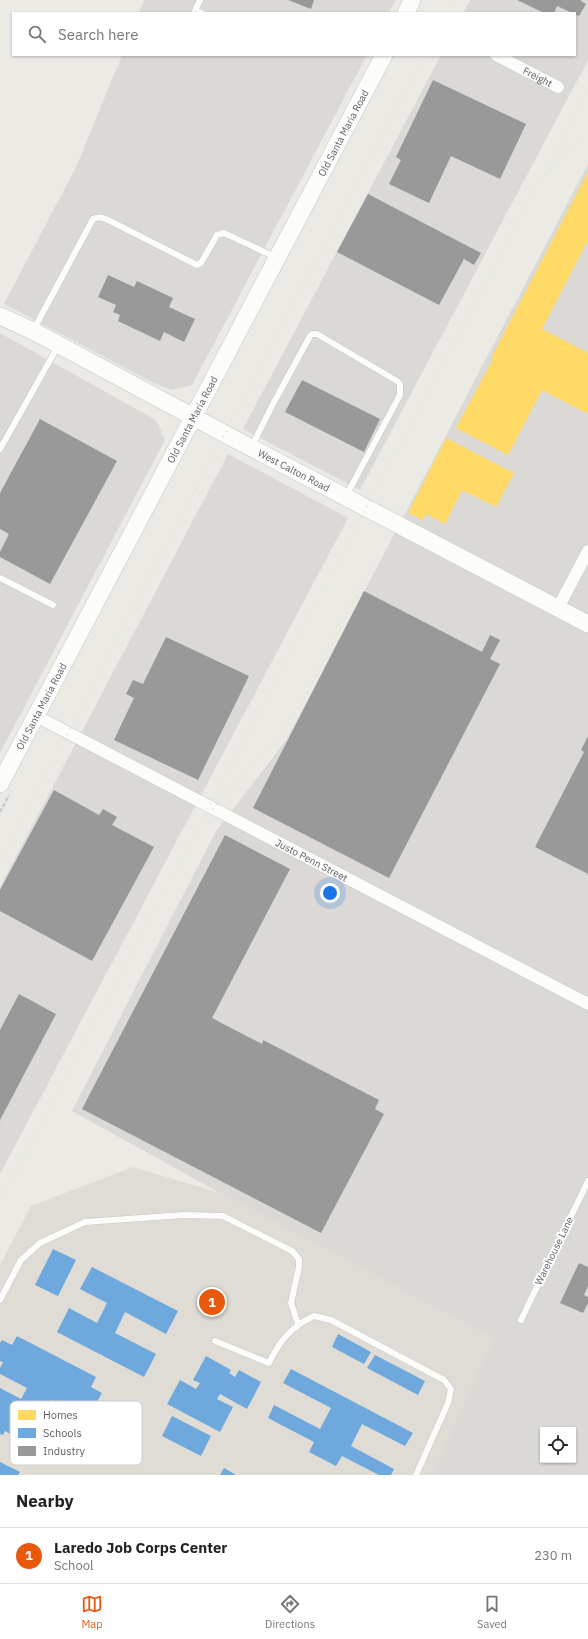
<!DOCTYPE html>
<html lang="en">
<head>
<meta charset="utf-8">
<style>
	body { margin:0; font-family:"IBM Plex Sans",sans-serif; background:#f6f6f6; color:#222 }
	.controls { position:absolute; right:12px; bottom:12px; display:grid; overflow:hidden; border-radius:0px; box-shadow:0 1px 3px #0004 }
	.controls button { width:36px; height:36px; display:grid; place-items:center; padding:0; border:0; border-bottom:1px solid #e0e0e0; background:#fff; color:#222; font:20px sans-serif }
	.you { position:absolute; left:330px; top:893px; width:14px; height:14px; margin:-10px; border:3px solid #fff; border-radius:50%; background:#1a73e8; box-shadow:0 0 0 6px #1a73e833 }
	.badge { display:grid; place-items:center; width:26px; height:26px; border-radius:50%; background:#ea580c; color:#fff; font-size:13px; font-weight:700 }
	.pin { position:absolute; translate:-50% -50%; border:2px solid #fff; box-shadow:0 1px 4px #0006 }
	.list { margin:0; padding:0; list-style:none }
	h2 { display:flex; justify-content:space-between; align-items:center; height:52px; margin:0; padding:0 16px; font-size:17px }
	h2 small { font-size:13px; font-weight:400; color:#767676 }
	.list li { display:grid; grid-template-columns:26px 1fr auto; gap:12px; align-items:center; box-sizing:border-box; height:56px; padding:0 16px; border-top:1px solid #e0e0e0 }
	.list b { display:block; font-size:15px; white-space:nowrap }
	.list p { margin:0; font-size:13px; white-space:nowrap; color:#767676 }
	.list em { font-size:13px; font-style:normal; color:#767676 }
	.icon { flex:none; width:22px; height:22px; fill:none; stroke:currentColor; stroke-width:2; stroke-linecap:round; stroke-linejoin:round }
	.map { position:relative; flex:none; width:588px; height:1475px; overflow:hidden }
	.search { position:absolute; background:#fff; box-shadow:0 1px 3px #0004; left:12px; right:12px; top:12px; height:44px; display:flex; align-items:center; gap:10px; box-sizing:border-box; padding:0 14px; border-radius:0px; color:#767676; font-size:15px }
	.sheet { height:108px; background:#fff }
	nav { display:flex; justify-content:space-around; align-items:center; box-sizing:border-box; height:56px; border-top:1px solid #e0e0e0; background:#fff; font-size:11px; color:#767676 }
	nav a { display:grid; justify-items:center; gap:2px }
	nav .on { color:#ea580c }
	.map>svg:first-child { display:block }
</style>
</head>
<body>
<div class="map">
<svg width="588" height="1475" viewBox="0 0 588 1475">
	<rect width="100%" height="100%" fill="#ebeae5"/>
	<g fill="#dbd9d5" fill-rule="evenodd">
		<polygon points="144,0 396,0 389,13 139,13"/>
		<polygon points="470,0 588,0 588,60 360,490 243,429 441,55 575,55 575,13 463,13"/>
		<polygon points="122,55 367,55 192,385 172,390 154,383 4,304 77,165"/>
		<path d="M588,164V1475H431L493,1339L220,1193L72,1111L216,831L287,739ZM543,1430H573V1460H543Z"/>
		<polygon points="0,333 156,420 165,440 0,753"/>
		<polygon points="228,454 348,518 0,1174 0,887"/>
	</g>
	<polygon fill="#dedcd5" points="133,1167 220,1193 493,1339 433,1475 0,1475 0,1265 31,1206"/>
	<g fill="#ffd966">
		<polygon points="588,172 588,240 542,329 588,353 588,414 542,390 508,455 456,428 493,359 491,358"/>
		<polygon points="446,438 514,473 496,507 462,490 445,524 426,514 423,520 408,513"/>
	</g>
	<g fill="#6fa8dc">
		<polygon points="53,1249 76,1260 58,1296 35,1285"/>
		<polygon points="92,1267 178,1311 166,1334 125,1312 115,1333 156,1354 144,1377 57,1332 69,1308 97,1323 107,1303 80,1289"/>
		<polygon points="338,1334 371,1352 364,1364 332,1347"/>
		<polygon points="17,1336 96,1377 91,1387 102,1393 93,1409 83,1404 77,1415 51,1400 45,1412 71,1425 66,1435 76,1441 68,1457 57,1451 52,1462 22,1446 25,1442 5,1431 3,1435 0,1434 0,1388 21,1399 27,1388 0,1374 0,1368 3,1362 0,1361 0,1343 2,1340 12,1345"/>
		<polygon points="375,1355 425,1381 418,1395 367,1368"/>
		<polygon points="206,1356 231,1370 229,1373 235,1377 239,1370 261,1382 247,1409 220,1394 217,1399 233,1407 220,1432 167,1404 180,1380 196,1389 200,1383 193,1380"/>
		<polygon points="291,1369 413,1433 405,1446 362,1424 351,1446 394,1469 391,1475 379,1475 342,1456 336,1466 309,1452 314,1442 268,1418 274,1405 320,1429 331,1408 283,1383"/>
		<polygon points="172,1416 211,1436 201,1456 162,1436"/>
		<polygon points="0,1462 20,1472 18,1475 0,1475"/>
		<polygon points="224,1468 236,1475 220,1475"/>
	</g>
	<g fill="#999">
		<polygon points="288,0 314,0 311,9"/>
		<polygon points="517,0 581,0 581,1 586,4 579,16 557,6 554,13 544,13"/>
		<polygon points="433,80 526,124 500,179 451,156 429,203 389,184 401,160 396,157"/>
		<polygon points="368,194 481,253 474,265 464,259 439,305 337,252"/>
		<polygon points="108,275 134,287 137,281 173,298 169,307 195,319 184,342 164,332 160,341 118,321 120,315 113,312 116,305 98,297"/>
		<polygon points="302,380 380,419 364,452 285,412"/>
		<polygon points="40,419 117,461 50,584 0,557 0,552 9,534 0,529 0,493"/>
		<polygon points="364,591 482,652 490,635 500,640 490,659 500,664 389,878 253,808"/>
		<polygon points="166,637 249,676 198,780 114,740 134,698 126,694 133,680 143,684"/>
		<polygon points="588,736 588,874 535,847 584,752 581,750"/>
		<polygon points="54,790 99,815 103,809 117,817 112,825 154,847 92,961 0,911 0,890"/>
		<polygon points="225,835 290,869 212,1018 262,1044 263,1040 379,1100 375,1109 384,1114 321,1233 82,1109"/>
		<polygon points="19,994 56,1014 0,1120 0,1030"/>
		<polygon points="579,1263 588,1267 588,1286 584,1295 588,1297 588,1303 583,1313 560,1303"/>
	</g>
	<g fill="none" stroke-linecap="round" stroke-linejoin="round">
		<g stroke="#c6c6c6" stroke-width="7">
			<g id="service">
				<polyline points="200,0 195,11 202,13"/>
				<path d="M34,329L93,219C99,216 104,218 110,221L197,265L201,263L217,235L224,233L275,257"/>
				<polyline points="252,446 273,404 310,336 312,334 317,334 397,381 400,384 400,395 346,496"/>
				<polyline points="0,449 58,346"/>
				<polyline points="0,578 53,605"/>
				<polyline points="0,1300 21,1260 40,1243 85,1222 184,1215 223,1216 292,1251 299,1259 299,1267 291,1303 298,1324"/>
				<polyline points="521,1320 588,1181"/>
				<path d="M215,1341L269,1363C280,1340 291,1327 314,1316L331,1320L444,1380L451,1389L448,1403L416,1475"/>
			</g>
		</g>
		<g stroke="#c6c6c6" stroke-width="13">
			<g id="minor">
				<path id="s1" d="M496,55L558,87"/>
				<polyline points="558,608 588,551"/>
				<path id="s2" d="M36,716L588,1004"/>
			</g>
		</g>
		<g stroke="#c7c7c7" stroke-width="18">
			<g id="secondary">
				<polyline points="406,13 412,0"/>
				<path id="s3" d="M0,316L33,331L225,434L588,624"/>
				<path id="s4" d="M0,784L384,55"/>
			</g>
		</g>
		<polyline stroke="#c8ccca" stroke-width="2.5" stroke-dasharray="4 2" stroke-linecap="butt" points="0,812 9,795"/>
		<use href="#service" stroke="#fcfcfb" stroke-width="6"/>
		<use href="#minor" stroke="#fcfcfb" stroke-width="12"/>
		<use href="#secondary" stroke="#fcfcfb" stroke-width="17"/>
		<g stroke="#e2e2e2" stroke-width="3" stroke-dasharray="1 5" stroke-linecap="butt">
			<polyline points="447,13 453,0"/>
			<polyline points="547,174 560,158 588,131"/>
			<polyline points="209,814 285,727 303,699 381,549"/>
			<polyline points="0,862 424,55"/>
			<polyline points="0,1138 16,1103 70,1000"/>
			<polyline points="0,1202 588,88"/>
		</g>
	</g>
	<g text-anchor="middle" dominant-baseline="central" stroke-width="4" stroke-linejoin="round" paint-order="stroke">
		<g font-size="10" fill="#5b5f63" stroke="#fff">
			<text stroke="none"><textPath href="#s1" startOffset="47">Freight</textPath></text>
			<text stroke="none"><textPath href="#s4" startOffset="736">Old Santa Maria Road</textPath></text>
			<text stroke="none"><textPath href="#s4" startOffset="412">Old Santa Maria Road</textPath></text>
			<text stroke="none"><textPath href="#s3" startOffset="332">West Calton Road</textPath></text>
			<text stroke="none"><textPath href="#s4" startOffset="88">Old Santa Maria Road</textPath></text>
			<text stroke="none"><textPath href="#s2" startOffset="311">Justo Penn Street</textPath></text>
			<text transform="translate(554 1251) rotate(-64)">Warehouse Lane</text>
		</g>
	</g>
	<rect x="10" y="1401" width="132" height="64" rx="6" fill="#fff" stroke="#cecfd0" stroke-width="1"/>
	<rect x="18" y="1410" width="18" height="10" fill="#ffd966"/>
	<rect x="18" y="1428" width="18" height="10" fill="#6fa8dc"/>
	<rect x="18" y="1446" width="18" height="10" fill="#999"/>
	<g font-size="11" fill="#5b5f63">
		<text x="43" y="1419">Homes</text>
		<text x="43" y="1437">Schools</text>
		<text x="43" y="1455">Industry</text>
	</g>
</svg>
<div class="controls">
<button><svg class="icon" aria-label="locate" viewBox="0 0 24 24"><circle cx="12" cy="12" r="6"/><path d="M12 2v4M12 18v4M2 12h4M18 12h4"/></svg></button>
</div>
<div class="you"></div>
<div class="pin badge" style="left:212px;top:1302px">1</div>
<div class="search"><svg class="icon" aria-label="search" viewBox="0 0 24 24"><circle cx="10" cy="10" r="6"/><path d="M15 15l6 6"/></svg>Search here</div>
</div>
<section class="sheet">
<h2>Nearby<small></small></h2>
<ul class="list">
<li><span class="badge">1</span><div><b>Laredo Job Corps Center</b><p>School</p></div><em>230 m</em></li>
</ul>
</section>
<nav>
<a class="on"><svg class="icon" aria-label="map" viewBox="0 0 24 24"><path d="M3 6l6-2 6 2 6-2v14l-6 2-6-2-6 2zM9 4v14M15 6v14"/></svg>Map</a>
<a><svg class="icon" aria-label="directions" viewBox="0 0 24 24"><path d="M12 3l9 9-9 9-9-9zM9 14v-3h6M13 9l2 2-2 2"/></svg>Directions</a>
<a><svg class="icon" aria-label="saved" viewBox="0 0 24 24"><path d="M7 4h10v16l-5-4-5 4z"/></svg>Saved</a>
</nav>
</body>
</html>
